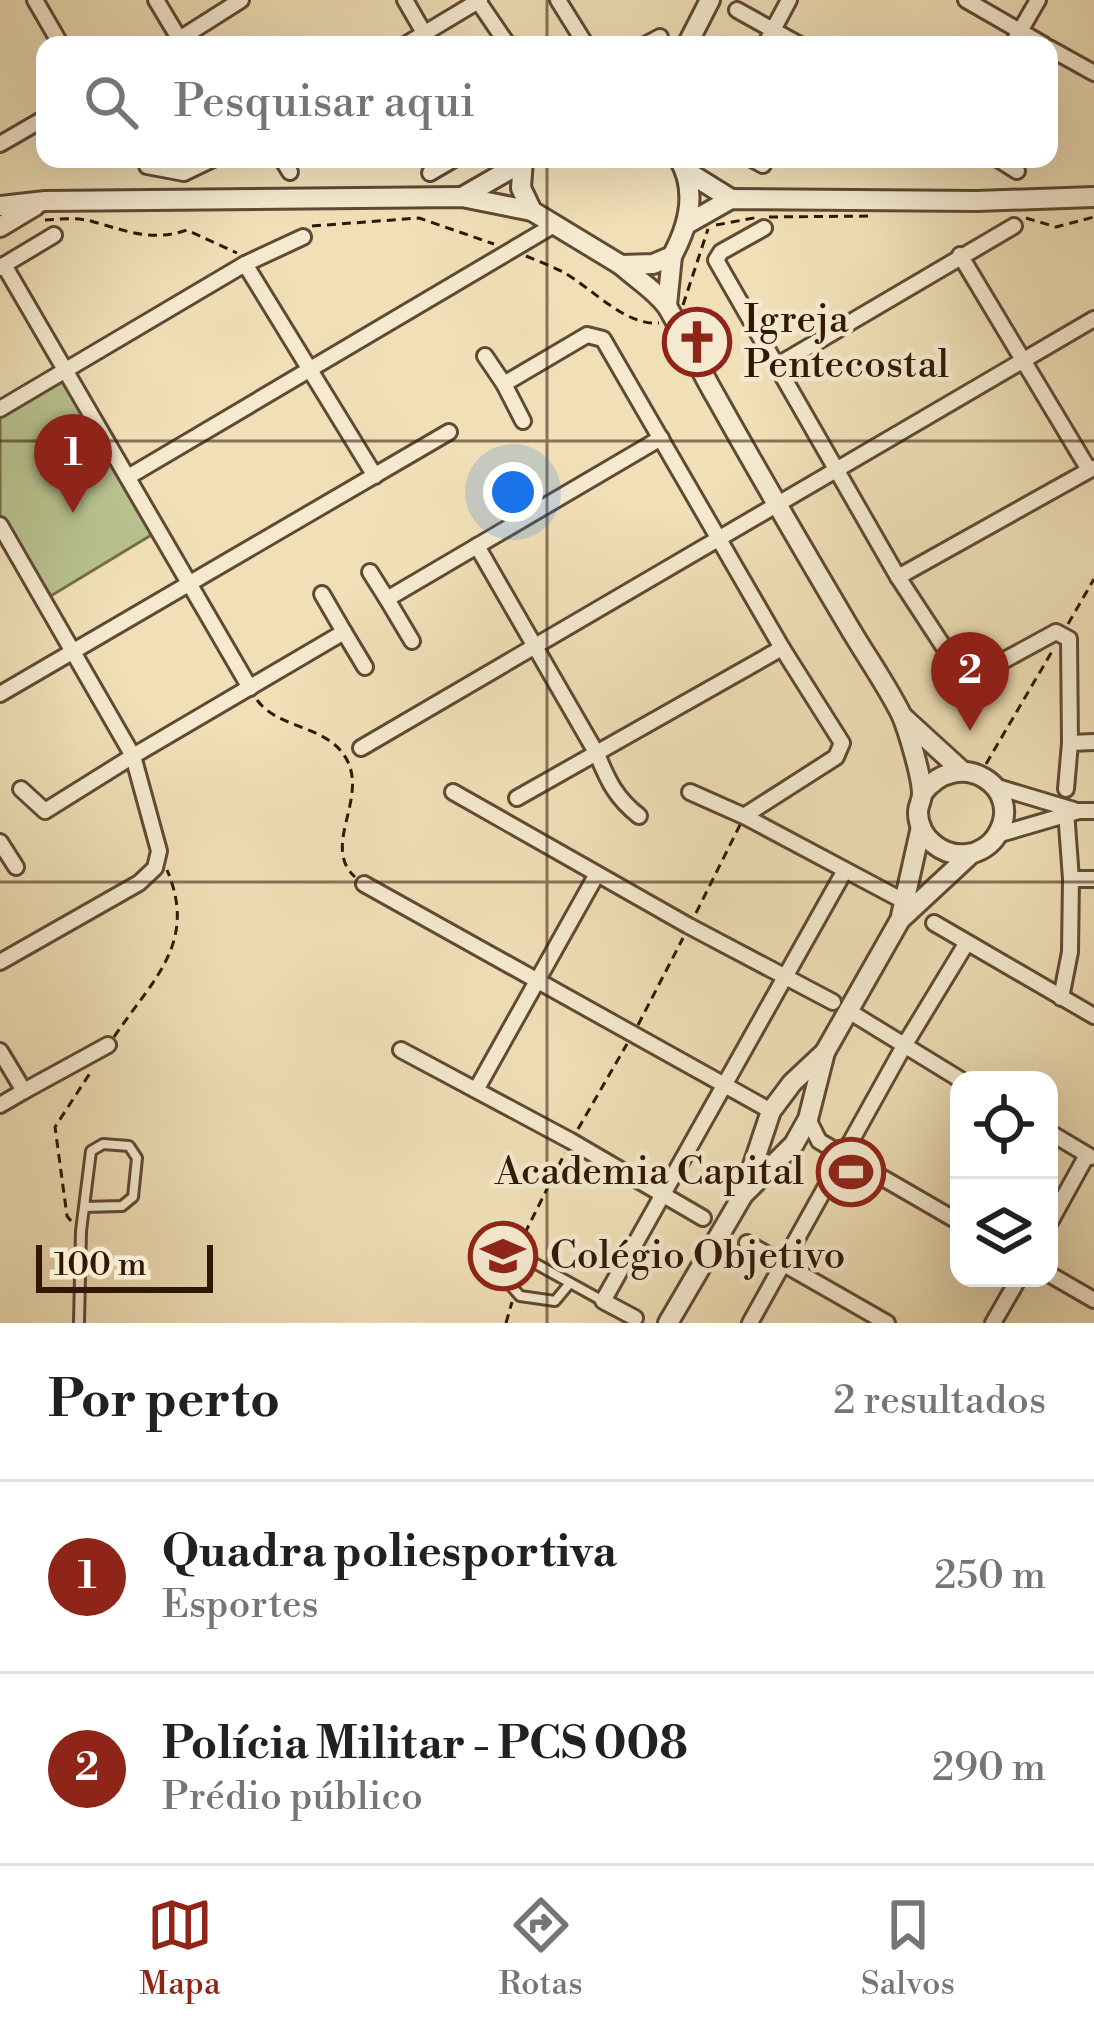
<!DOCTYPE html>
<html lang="pt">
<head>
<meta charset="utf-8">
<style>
	body { margin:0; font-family:"Libre Bodoni",serif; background:#f2f2f2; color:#202124 }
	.controls { position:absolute; right:36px; bottom:36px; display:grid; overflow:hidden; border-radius:24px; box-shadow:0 12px 48px #0002 }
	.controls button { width:108px; height:108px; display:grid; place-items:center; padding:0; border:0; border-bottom:3px solid #e0e0e0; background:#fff; color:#202124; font:60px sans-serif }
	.scale { position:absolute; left:36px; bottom:30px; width:177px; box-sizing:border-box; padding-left:12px; border:6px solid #301807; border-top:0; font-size:33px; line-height:42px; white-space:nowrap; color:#301807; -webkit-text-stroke:9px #f5ead0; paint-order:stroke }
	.you { position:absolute; left:513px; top:492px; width:42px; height:42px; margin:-30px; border:9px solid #fff; border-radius:50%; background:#1a73e8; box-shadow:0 0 0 18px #1a73e833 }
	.badge { display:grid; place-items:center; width:78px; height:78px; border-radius:50%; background:#8f2418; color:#fff; font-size:39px; font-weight:700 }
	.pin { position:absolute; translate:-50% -99px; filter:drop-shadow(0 3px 6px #0008) }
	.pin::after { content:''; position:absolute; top:63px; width:42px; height:36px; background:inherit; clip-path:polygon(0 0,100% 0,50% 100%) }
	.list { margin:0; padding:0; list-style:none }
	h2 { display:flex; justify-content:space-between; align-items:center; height:156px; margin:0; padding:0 48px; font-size:51px }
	h2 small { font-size:39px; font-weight:400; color:#757577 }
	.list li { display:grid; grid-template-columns:78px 1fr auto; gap:36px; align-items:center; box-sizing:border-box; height:192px; padding:0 48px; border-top:3px solid #e0e0e0 }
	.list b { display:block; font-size:45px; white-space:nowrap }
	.list p { margin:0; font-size:39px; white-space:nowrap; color:#757577 }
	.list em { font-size:39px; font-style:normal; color:#757577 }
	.icon { flex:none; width:66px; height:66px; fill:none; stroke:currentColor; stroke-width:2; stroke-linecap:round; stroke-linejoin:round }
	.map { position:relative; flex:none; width:1094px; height:1323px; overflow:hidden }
	.search { position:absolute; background:#fff; box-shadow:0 12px 48px #0002; left:36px; right:36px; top:36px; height:132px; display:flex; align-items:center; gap:30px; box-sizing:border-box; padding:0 42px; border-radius:24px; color:#757577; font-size:45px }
	.sheet { height:540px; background:#fff }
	nav { display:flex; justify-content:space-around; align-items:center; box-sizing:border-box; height:168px; border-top:3px solid #e0e0e0; background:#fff; font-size:33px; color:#757577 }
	nav a { display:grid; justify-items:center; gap:6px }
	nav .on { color:#8f2418 }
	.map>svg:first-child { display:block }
</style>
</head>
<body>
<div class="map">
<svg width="1094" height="1323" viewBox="0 0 1094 1323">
	<rect width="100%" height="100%" fill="#f0dfb7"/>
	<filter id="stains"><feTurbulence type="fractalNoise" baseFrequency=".00167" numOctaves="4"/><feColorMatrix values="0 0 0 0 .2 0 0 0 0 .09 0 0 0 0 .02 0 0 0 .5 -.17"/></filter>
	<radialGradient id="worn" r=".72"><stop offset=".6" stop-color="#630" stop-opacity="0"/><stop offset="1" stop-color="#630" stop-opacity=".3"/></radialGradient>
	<polygon fill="#b8c28f" stroke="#746d4b" stroke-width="3" points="66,379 153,534 49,597 0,515 0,413"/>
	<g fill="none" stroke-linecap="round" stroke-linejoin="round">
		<g stroke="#604a33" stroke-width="14">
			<g id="service">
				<polyline points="570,1283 555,1301 520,1296 512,1287 512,1259 518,1254 603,1301"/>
				<polyline points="79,1323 81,1231 91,1151 103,1144 129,1146 137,1158 133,1197 122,1206 84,1207"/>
			</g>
		</g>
		<g stroke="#604a33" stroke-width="20">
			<g id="minor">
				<polyline points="35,0 61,45"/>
				<polyline points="156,0 183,45"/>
				<polyline points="405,0 431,45"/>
				<polyline points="558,0 586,45"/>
				<polyline points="966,0 1044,45"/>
				<polyline points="478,1 508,45"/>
				<polyline points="737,10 800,45"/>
				<polyline points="170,45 241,0"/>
				<polyline points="405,45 480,0"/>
				<polyline points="645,45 660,37"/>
				<polyline points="765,45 789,0"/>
				<polyline points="1012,45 1038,0"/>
				<polyline points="1049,48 1094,73"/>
				<polyline points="0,144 45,118"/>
				<polyline points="282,159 290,172"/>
				<polyline points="752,159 763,165"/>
				<polyline points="998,159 1017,171"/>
				<polyline points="147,166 184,173 213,159"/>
				<polyline points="430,173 454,159"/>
				<polyline points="764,228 721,252 716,260 898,577 966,681 1056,632 1069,639 1070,743"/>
				<polyline points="960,255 1089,470"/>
				<polyline points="245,264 375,476"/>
				<polyline points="4,265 54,235"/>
				<polyline points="0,268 4,265 250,688"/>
				<polyline points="485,356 504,384 587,335 603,339 782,648 517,798"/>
				<polyline points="776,366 1014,226"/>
				<polyline points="504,384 523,421"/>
				<polyline points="0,409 245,264 303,237"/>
				<polyline points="128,477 554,225"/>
				<polyline points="0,525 133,756 45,811 21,789"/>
				<path d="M477,546L597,754C608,781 616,798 639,816"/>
				<polyline points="370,572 387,599"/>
				<polyline points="898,577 1093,468"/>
				<polyline points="322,594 344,632"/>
				<polyline points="412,641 387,599 661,438"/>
				<polyline points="0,694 449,432"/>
				<polyline points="361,748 1094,319"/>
				<polyline points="994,786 1074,810"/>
				<polyline points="1066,789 1070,743 1094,742"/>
				<polyline points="453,792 689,926 833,1002"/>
				<polyline points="690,792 744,816 896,897"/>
				<polyline points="1066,811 1071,879 1094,879"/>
				<polyline points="744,816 836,757 842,743 782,648"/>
				<polyline points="997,835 1079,811 1094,811"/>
				<polyline points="0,842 16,867"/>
				<polyline points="364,884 771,1111"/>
				<polyline points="934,923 1094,1016"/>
				<polyline points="0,962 139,883 155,868 159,851 133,756 344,632 365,667"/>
				<polyline points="1061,998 1070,952 1071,879"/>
				<polyline points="847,1010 961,1080"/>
				<polyline points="401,1050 571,1141 703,1218"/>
				<polyline points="0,1051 24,1091 108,1045"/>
				<polyline points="476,1090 597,874"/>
				<polyline points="0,1105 24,1091"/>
				<polyline points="808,1119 819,1141 959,1222"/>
				<polyline points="1049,1132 1091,1157"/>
				<polyline points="1049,1224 1087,1155"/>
				<polyline points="747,1243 887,1323"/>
				<polyline points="1049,1274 1094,1300"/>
				<polyline points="635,1318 603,1301 844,872"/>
				<polyline points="750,1323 904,1046 966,944"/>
				<polyline points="993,1323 1019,1278"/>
			</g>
		</g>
		<g stroke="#604a33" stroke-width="24">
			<g id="tertiary">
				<polyline points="687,45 710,0"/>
				<path d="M523,159L521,188L532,211L621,265L653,264L672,256C689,225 698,191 679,159"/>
				<polyline points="686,171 731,199"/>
				<polyline points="462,197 521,163"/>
				<polyline points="0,206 45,201 462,197 532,211"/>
				<polyline points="687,224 731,199 977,201 1094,197"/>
				<polyline points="0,227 35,206"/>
				<path d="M621,265C635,278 658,292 668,308C685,337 699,368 716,397C759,474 804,551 849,627C866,656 886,684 901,714C908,730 922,777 922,794C922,800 918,806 918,812C918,838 943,857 967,854C979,853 991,845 997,835C1026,788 959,744 922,794"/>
				<polyline points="667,305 672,256"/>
				<polyline points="903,717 961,770"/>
				<polyline points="901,916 921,827"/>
				<polyline points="743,1195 794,1144 808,1119 825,1052 900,920 971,854"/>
				<polyline points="668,1323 743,1195 771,1111 792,1083 825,1052"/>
			</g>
		</g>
		<g stroke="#301807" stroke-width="3" stroke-dasharray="9 6" stroke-linecap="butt">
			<polyline points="769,217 873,216"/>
			<polyline points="1026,218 1056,227 1094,217"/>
			<path d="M45,220C61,219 79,217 94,222C127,231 152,242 187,230L237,253"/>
			<polyline points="716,225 759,217"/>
			<polyline points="312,226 419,218 494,244"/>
			<path d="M526,256C538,261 551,266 563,272C592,288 625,326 659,323"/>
			<polyline points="683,305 708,229"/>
			<polyline points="1068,624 1094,579"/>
			<path d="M257,700C280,731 330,724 348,762C366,801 322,847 355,877"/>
			<polyline points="986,764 1054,648"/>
			<polyline points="696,913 740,825"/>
			<polyline points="638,1025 683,938"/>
			<path d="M114,1037C153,979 198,943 167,870"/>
			<polyline points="578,1129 627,1044"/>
			<polyline points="71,1221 67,1216 55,1127 92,1070"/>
			<polyline points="518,1247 565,1153"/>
			<polyline points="506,1323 512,1302"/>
		</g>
		<use href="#service" stroke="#f5ead0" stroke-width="8"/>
		<use href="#minor" stroke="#f5ead0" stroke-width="14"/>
		<use href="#tertiary" stroke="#f5ead0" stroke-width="18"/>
	</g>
	<path fill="none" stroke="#301807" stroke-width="3" stroke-opacity="0.55" d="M547,0V45M547,159V1323M0,441H1094M0,882H1094"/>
	<defs>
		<g id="church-ring" transform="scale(3.45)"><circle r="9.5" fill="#f5ead0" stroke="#8f2418" stroke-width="1.5"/><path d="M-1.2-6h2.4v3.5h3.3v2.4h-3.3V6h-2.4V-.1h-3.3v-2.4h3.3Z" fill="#8f2418"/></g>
		<g id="stadium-ring" transform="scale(3.45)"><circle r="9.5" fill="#f5ead0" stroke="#8f2418" stroke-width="1.5"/><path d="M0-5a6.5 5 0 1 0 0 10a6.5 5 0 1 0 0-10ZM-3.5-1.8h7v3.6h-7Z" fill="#8f2418"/></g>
		<g id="university-ring" transform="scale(3.45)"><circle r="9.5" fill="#f5ead0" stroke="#8f2418" stroke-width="1.5"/><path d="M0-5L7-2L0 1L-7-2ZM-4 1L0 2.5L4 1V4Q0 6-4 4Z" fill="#8f2418"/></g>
	</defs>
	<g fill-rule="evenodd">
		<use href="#church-ring" x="697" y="342"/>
		<use href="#stadium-ring" x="851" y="1172"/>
		<use href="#university-ring" x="503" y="1256"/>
	</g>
	<g text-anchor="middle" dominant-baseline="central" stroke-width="9" stroke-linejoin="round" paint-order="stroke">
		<g font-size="39" fill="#301807" stroke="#f5ead0" text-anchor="start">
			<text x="744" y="320">Igreja<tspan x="744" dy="45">Pentecostal</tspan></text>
			<text x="804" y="1172" text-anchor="end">Academia Capital</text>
			<text x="550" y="1256">Colégio Objetivo</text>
		</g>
	</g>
	<rect width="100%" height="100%" filter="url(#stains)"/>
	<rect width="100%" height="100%" fill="url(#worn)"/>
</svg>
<div class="controls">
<button><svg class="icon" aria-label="locate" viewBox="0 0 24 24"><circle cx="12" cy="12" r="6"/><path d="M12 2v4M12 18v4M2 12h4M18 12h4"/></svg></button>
<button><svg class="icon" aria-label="layers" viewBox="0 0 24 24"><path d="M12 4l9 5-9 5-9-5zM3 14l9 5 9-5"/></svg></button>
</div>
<div class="scale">100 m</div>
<div class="you"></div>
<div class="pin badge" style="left:73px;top:513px">1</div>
<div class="pin badge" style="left:970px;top:731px">2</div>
<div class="search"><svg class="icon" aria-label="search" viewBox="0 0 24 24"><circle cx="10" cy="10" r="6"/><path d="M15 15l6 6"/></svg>Pesquisar aqui</div>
</div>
<section class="sheet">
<h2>Por perto<small>2 resultados</small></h2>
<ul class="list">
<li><span class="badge">1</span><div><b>Quadra poliesportiva</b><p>Esportes</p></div><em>250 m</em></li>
<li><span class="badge">2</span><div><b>Polícia Militar - PCS 008</b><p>Prédio público</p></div><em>290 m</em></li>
</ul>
</section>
<nav>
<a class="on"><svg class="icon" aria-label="map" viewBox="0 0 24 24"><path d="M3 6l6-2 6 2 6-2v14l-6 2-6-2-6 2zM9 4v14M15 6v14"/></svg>Mapa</a>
<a><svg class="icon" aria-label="directions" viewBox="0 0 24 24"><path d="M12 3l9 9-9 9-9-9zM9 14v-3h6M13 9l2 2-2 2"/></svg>Rotas</a>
<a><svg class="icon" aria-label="saved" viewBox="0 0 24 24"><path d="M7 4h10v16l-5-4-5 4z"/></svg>Salvos</a>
</nav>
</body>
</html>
